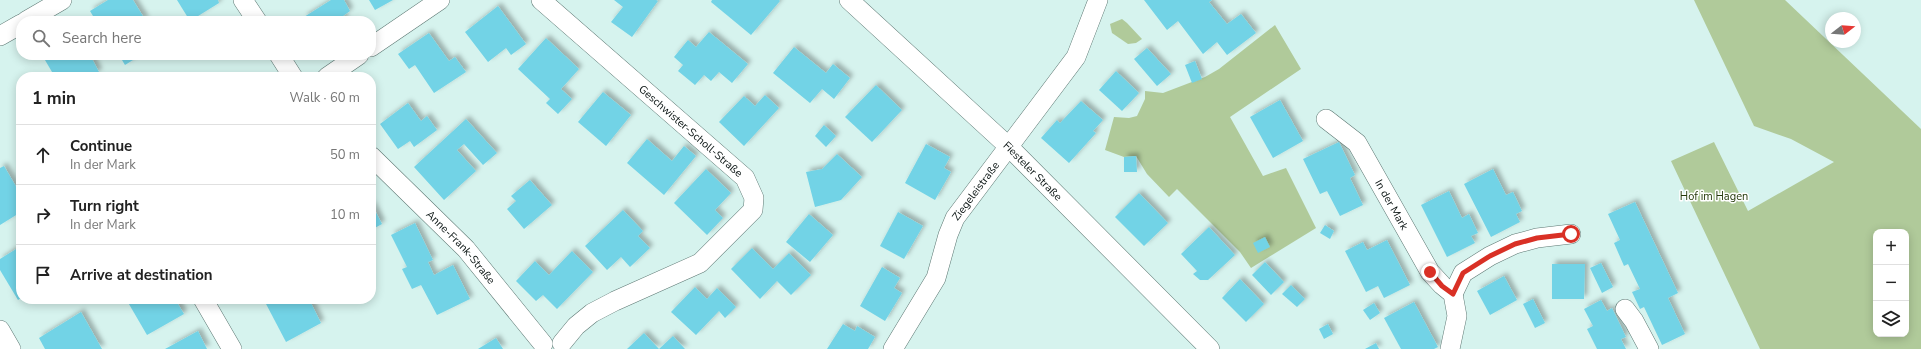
<!DOCTYPE html>
<html lang="en">
<head>
<meta charset="utf-8">
<style>
	body { margin:0; font-family:"Nunito Sans",sans-serif; background:#f6f6f6; color:#222 }
	.controls { position:absolute; right:12px; bottom:12px; display:grid; overflow:hidden; border-radius:8px; box-shadow:0 2px 10px #0003 }
	.controls button { width:36px; height:36px; display:grid; place-items:center; padding:0; border:0; border-bottom:1px solid #e0e0e0; background:#fff; color:#222; font:20px sans-serif }
	.compass { position:absolute; left:1825px; top:12px; width:36px; height:36px; border-radius:50%; background:#fff; box-shadow:0 2px 10px #0003; rotate:73deg }
	.stop { position:absolute; width:12px; height:12px; margin:-9px; border:3px solid #d93025; border-radius:50%; background:#fff }
	.stop.end { background:#d93025; border-color:#fff; box-shadow:0 1px 4px #0008 }
	.list { margin:0; padding:0; list-style:none }
	h2 { display:flex; justify-content:space-between; align-items:center; height:52px; margin:0; padding:0 16px; font-size:17px }
	h2 small { font-size:13px; font-weight:400; color:#767676 }
	.list li { display:grid; grid-template-columns:26px 1fr auto; gap:12px; align-items:center; box-sizing:border-box; height:60px; padding:0 16px; border-top:1px solid #e0e0e0 }
	.list b { display:block; font-size:15px; white-space:nowrap }
	.list p { margin:0; font-size:13px; white-space:nowrap; color:#767676 }
	.list em { font-size:13px; font-style:normal; color:#767676 }
	.icon { flex:none; width:22px; height:22px; fill:none; stroke:currentColor; stroke-width:2; stroke-linecap:round; stroke-linejoin:round }
	.map { position:relative; flex:none; width:1921px; height:349px; overflow:hidden }
	.search { position:absolute; background:#fff; box-shadow:0 2px 10px #0003; left:16px; top:16px; width:360px; height:44px; display:flex; align-items:center; gap:10px; box-sizing:border-box; padding:0 14px; border-radius:16px; color:#767676; font-size:15px }
	.panel { position:absolute; background:#fff; box-shadow:0 2px 10px #0003; left:16px; top:72px; width:360px; height:232px; border-radius:16px }
	.map>svg:first-child { display:block }
</style>
</head>
<body>
<div class="map">
<svg width="1921" height="349" viewBox="0 0 1921 349">
	<defs>
		<filter id="shadow"><feDropShadow dx="3.5" dy="-3.5" stdDeviation="2" flood-color="#0004"/></filter>
	</defs>
	<rect width="100%" height="100%" fill="#d6f3ee"/>
	<g fill="#b0ca9a" fill-rule="evenodd">
		<path d="M1694,0H1785L1921,129V349H1760L1671,161L1714,142L1748,211L1834,162L1791,139L1754,126ZM1876,232H1906V334H1876Z"/>
		<polygon points="1122,19 1127,23 1142,39 1136,43 1128,44 1112,33 1110,24"/>
		<polygon points="1275,25 1301,69 1230,117 1263,176 1286,168 1316,228 1251,268 1240,252 1177,189 1169,197 1147,174 1136,156 1124,157 1105,150 1114,117 1129,118 1137,116 1145,99 1145,91 1163,93 1205,77 1219,69"/>
	</g>
	<g fill="#72d3e6" filter="url(#shadow)">
		<polygon points="108,0 133,0 146,21 96,21 90,11"/>
		<polygon points="177,0 218,0 219,3 190,21"/>
		<polygon points="331,0 344,0 350,11 343,16 346,21 306,21 304,17"/>
		<polygon points="369,0 393,0 375,10"/>
		<polygon points="614,0 656,0 658,1 632,37 611,22 623,7"/>
		<polygon points="712,0 779,0 780,1 751,35 711,2"/>
		<polygon points="1144,0 1212,0 1209,2 1227,24 1241,14 1256,33 1227,55 1217,42 1203,54 1178,21 1167,30"/>
		<polygon points="498,6 526,44 511,55 506,48 488,62 465,32"/>
		<polygon points="709,32 748,64 732,83 719,72 711,81 704,75 695,85 678,71 683,65 674,57 688,40 696,47"/>
		<polygon points="429,33 449,61 455,57 466,72 434,93 415,65 409,69 398,54"/>
		<polygon points="546,38 579,69 561,89 572,99 558,114 546,103 550,99 518,69"/>
		<polygon points="794,47 826,73 833,64 850,78 834,99 822,89 810,103 773,73"/>
		<polygon points="1147,48 1171,74 1157,86 1134,59"/>
		<polygon points="42,55 90,55 99,72 90,77 55,77"/>
		<polygon points="119,55 141,55 125,65"/>
		<polygon points="1195,61 1202,79 1192,83 1185,65"/>
		<polygon points="1116,71 1139,93 1122,111 1099,90"/>
		<polygon points="876,85 902,110 872,142 845,117"/>
		<polygon points="603,92 631,115 606,146 578,122"/>
		<polygon points="765,95 779,108 744,146 719,122 744,96 755,106"/>
		<polygon points="1280,100 1303,141 1273,158 1250,117"/>
		<polygon points="1081,101 1103,120 1093,131 1096,133 1069,163 1041,138 1057,120 1060,123"/>
		<polygon points="408,103 421,121 427,116 437,130 414,147 410,141 398,149 380,124"/>
		<polygon points="466,119 497,153 483,165 464,144 457,150 476,171 444,200 414,167"/>
		<polygon points="824,125 836,136 826,147 815,136"/>
		<polygon points="647,139 672,161 684,146 696,156 664,195 627,163"/>
		<polygon points="1339,142 1355,175 1350,178 1363,205 1340,216 1327,191 1320,194 1303,159"/>
		<polygon points="926,144 950,157 944,168 951,172 935,200 905,183"/>
		<polygon points="837,154 862,177 841,200 815,207 806,172 822,169"/>
		<polygon points="1136,156 1137,172 1124,172 1124,157"/>
		<polygon points="4,166 21,195 21,212 0,225 0,168"/>
		<polygon points="706,169 731,193 715,210 723,218 707,235 674,203"/>
		<polygon points="1493,169 1506,195 1513,192 1522,211 1516,214 1520,222 1491,237 1464,184"/>
		<polygon points="530,180 552,205 524,229 507,209 516,201 511,196"/>
		<polygon points="1449,191 1462,218 1469,214 1478,233 1471,236 1475,243 1447,257 1421,205"/>
		<polygon points="1139,193 1168,223 1144,246 1115,217"/>
		<polygon points="1635,202 1678,293 1668,298 1685,334 1662,345 1644,307 1640,309 1632,292 1640,289 1628,264 1624,266 1614,243 1620,240 1608,214"/>
		<polygon points="371,203 382,224 371,230"/>
		<polygon points="623,210 643,231 638,236 650,248 630,267 621,257 607,270 585,246"/>
		<polygon points="898,212 923,226 904,259 880,246"/>
		<polygon points="809,214 833,235 810,262 786,242"/>
		<polygon points="415,223 433,260 428,262 434,275 453,265 470,299 437,315 421,285 412,289 402,269 407,267 391,235"/>
		<polygon points="1325,225 1334,231 1330,239 1320,233"/>
		<polygon points="1209,227 1235,255 1208,280 1200,280 1193,274 1197,271 1181,254"/>
		<polygon points="1265,237 1270,247 1258,253 1253,243"/>
		<polygon points="1387,240 1410,285 1384,298 1378,286 1366,292 1345,251 1363,242 1367,250"/>
		<polygon points="21,246 21,298 18,300 0,270 0,259"/>
		<polygon points="752,248 773,269 789,253 811,275 791,295 777,281 760,299 731,269"/>
		<polygon points="572,251 593,272 557,309 543,295 536,301 516,281 535,261 549,275"/>
		<polygon points="1265,262 1284,282 1271,295 1252,275"/>
		<polygon points="1601,263 1613,287 1602,293 1590,268"/>
		<polygon points="1552,264 1585,264 1584,299 1552,299"/>
		<polygon points="882,267 900,278 894,288 902,293 885,321 860,306"/>
		<polygon points="1504,276 1517,300 1490,315 1477,291"/>
		<polygon points="1240,279 1264,304 1246,322 1222,298"/>
		<polygon points="1291,285 1305,299 1297,307 1282,294"/>
		<polygon points="695,287 707,299 717,288 736,307 725,318 719,311 696,335 671,312"/>
		<polygon points="126,299 175,299 184,314 147,335"/>
		<polygon points="270,299 309,299 321,323 286,342 265,302"/>
		<polygon points="1533,299 1545,323 1535,328 1523,304"/>
		<polygon points="1601,300 1607,311 1612,308 1626,337 1621,339 1626,349 1597,349 1587,329 1593,326 1584,309"/>
		<polygon points="1414,302 1438,347 1434,349 1401,349 1384,318"/>
		<polygon points="1374,303 1380,313 1370,320 1363,310"/>
		<polygon points="81,312 102,349 45,349 39,338"/>
		<polygon points="843,324 855,331 857,326 875,337 868,349 827,349"/>
		<polygon points="1328,324 1333,334 1324,339 1319,329"/>
		<polygon points="198,331 207,349 165,349"/>
		<polygon points="644,333 659,349 627,349"/>
		<polygon points="673,336 685,349 659,349"/>
		<polygon points="496,338 503,349 478,349"/>
		<polygon points="1376,343 1379,349 1365,349"/>
	</g>
	<g fill="none" stroke-linecap="round" stroke-linejoin="round">
		<g stroke="#5c7772" stroke-width="20">
			<g id="minor">
				<polyline points="243,0 257,21"/>
				<path id="s1" d="M541,0L745,178L754,198L753,210L700,263L615,301L592,313L576,326L562,343"/>
				<path id="s2" d="M849,0L1008,146L1210,349"/>
				<polyline points="26,21 62,0"/>
				<polyline points="0,36 21,24"/>
				<polyline points="371,47 440,0"/>
				<polyline points="279,55 293,77"/>
				<polyline points="327,77 359,55"/>
				<path id="s3" d="M1326,119L1357,143L1430,272L1442,285L1453,294L1457,316L1450,349"/>
				<path id="s4" d="M371,156L466,249L543,344"/>
				<polyline points="1453,294 1463,273 1490,256 1515,244 1537,238 1571,234"/>
				<polyline points="203,299 232,349"/>
				<polyline points="1625,309 1634,321 1649,349"/>
				<polyline points="0,330 11,349"/>
				<path id="s5" d="M893,349L936,278L948,235L955,218L1076,57L1098,0"/>
			</g>
		</g>
		<use href="#minor" stroke="#fff" stroke-width="19"/>
	</g>
	<g fill="none" stroke-linecap="round" stroke-linejoin="round">
		<polyline stroke="#d93025" stroke-width="5" points="1430,272 1442,286 1453,294 1463,273 1490,256 1515,244 1537,238 1571,234"/>
	</g>
	<g text-anchor="middle" dominant-baseline="central" stroke-width="3" stroke-linejoin="round" paint-order="stroke">
		<g font-size="11" fill="#06100f" stroke="#fff">
			<text stroke="none"><textPath href="#s1" startOffset="199">Geschwister-Scholl-Straße</textPath></text>
			<text stroke="none"><textPath href="#s2" startOffset="251">Fiesteler Straße</textPath></text>
			<text stroke="none"><textPath href="#s5" startOffset="180">Ziegeleistraße</textPath></text>
			<text stroke="none"><textPath href="#s3" startOffset="110">In der Mark</textPath></text>
			<text stroke="none"><textPath href="#s4" startOffset="128">Anne-Frank-Straße</textPath></text>
		</g>
		<g font-size="11" fill="#24390a" stroke="#fff">
			<text x="1714" y="196">Hof im Hagen</text>
		</g>
	</g>
</svg>
<div class="controls">
<button>+</button>
<button>−</button>
<button><svg class="icon" aria-label="layers" viewBox="0 0 24 24"><path d="M12 4l9 5-9 5-9-5zM3 14l9 5 9-5"/></svg></button>
</div>
<svg class="compass" viewBox="-18 -18 36 36"><path d="M0-13l5 13h-10z" fill="#e53935"/><path d="M0 13l5-13h-10z" fill="#767676"/></svg>
<div class="stop" style="left:1571px;top:234px"></div>
<div class="stop end" style="left:1430px;top:272px"></div>
<div class="search"><svg class="icon" aria-label="search" viewBox="0 0 24 24"><circle cx="10" cy="10" r="6"/><path d="M15 15l6 6"/></svg>Search here</div>
<section class="panel">
<h2>1 min<small>Walk · 60 m</small></h2>
<ul class="list">
<li><svg class="icon" aria-label="ahead" viewBox="0 0 24 24"><path d="M12 20V5M6 11l6-6 6 6"/></svg><div><b>Continue</b><p>In der Mark</p></div><em>50 m</em></li>
<li><svg class="icon" aria-label="right" viewBox="0 0 24 24"><path d="M7 20v-9h11M14 6l5 5-5 5"/></svg><div><b>Turn right</b><p>In der Mark</p></div><em>10 m</em></li>
<li><svg class="icon" aria-label="arrive" viewBox="0 0 24 24"><path d="M6 21V4h12l-3 4 3 4H6"/></svg><div><b>Arrive at destination</b></div></li>
</ul>
</section>
</div>
</body>
</html>
